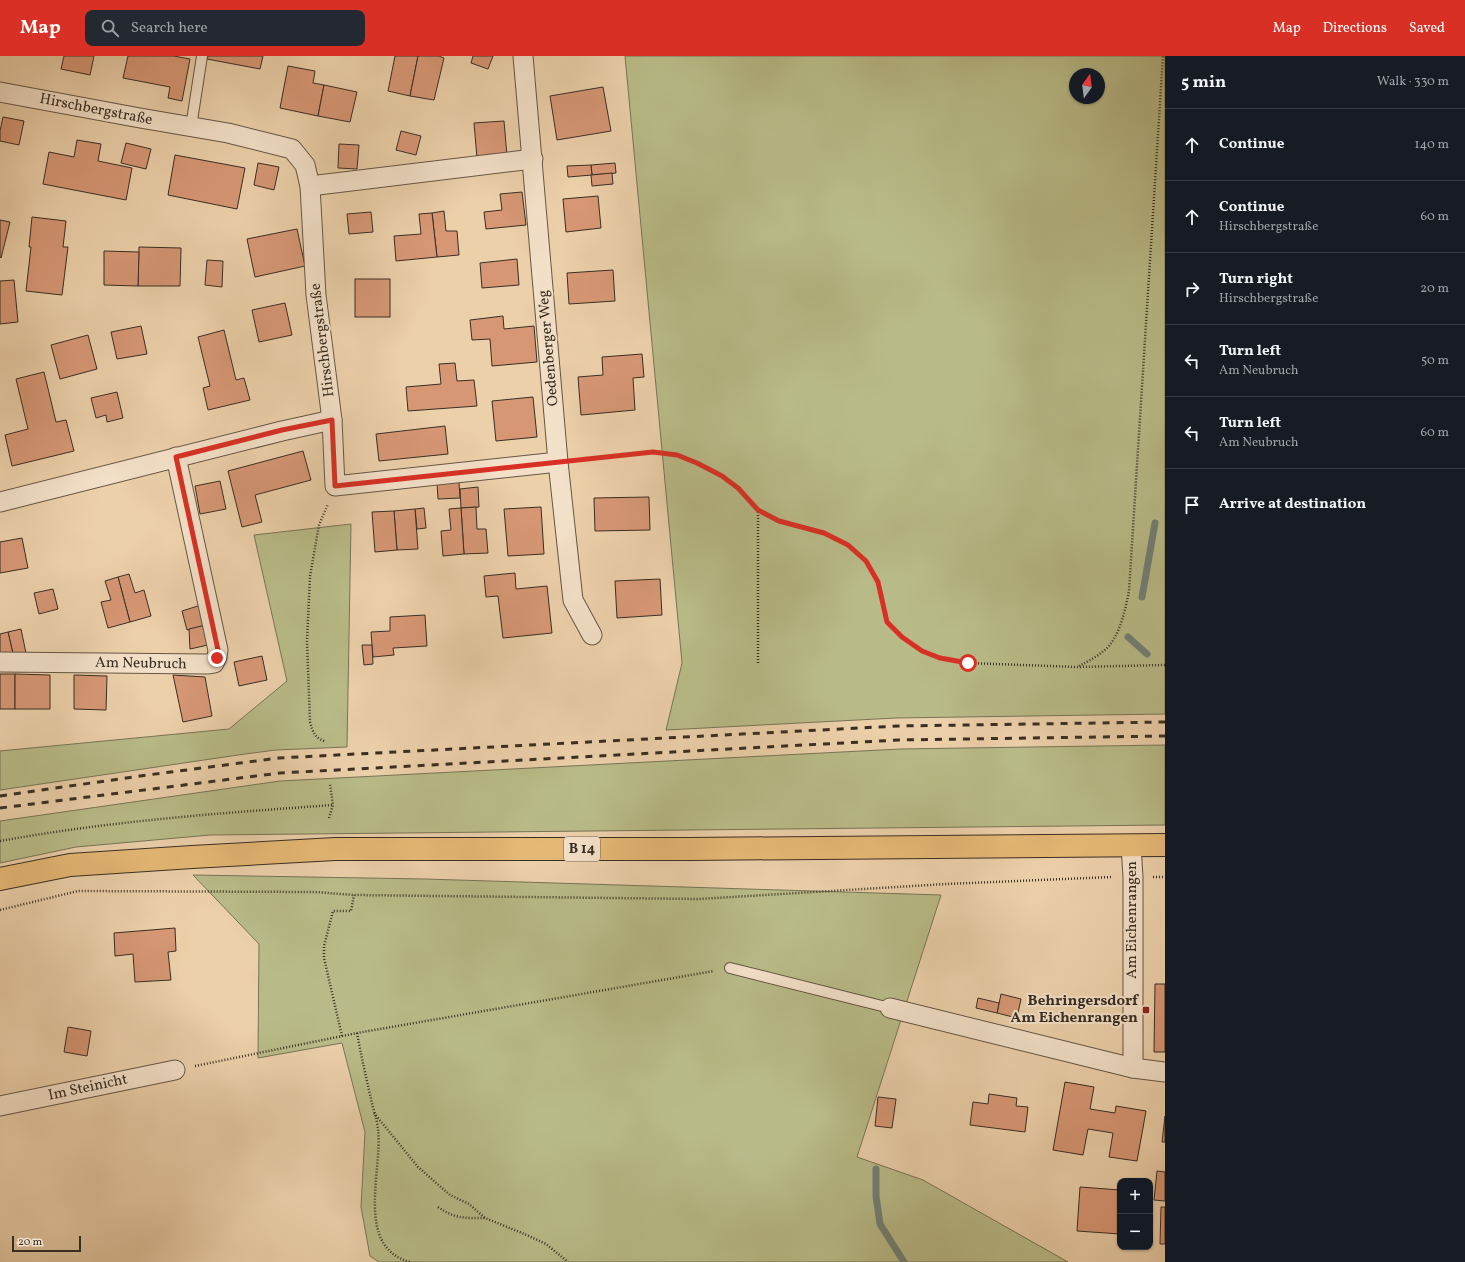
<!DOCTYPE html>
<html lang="en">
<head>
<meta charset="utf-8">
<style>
	body { margin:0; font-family:Vollkorn,serif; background:#242831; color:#f1f3f6 }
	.controls { position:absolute; right:12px; bottom:12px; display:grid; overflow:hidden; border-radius:8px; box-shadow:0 1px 3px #0004 }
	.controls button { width:36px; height:36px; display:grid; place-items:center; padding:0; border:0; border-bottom:1px solid #363941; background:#171b24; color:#f1f3f6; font:20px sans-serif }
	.compass { position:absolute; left:1069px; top:12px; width:36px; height:36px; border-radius:50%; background:#171b24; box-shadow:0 1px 3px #0004; rotate:14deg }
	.scale { position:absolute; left:12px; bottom:10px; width:69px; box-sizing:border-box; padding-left:4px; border:2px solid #382e23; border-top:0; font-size:11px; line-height:14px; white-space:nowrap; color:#382e23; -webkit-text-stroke:3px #f3e0c8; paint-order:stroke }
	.stop { position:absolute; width:12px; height:12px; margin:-9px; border:3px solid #d93025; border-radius:50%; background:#fff }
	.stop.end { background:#d93025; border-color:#fff; box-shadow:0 1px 4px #0008 }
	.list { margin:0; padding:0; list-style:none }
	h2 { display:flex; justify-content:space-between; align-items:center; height:52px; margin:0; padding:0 16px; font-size:17px }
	h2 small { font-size:13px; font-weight:400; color:#9ea1a6 }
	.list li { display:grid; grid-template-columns:26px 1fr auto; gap:12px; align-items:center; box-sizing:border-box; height:72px; padding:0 16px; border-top:1px solid #363941 }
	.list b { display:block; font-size:15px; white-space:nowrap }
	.list p { margin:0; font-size:13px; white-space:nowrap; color:#9ea1a6 }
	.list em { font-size:13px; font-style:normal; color:#9ea1a6 }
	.icon { flex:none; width:22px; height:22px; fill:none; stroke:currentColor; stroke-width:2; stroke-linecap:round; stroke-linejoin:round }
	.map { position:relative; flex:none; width:1165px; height:1206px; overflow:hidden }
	header { display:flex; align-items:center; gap:24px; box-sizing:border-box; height:56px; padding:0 20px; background:#d93025; color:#fff }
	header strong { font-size:19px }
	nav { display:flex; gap:22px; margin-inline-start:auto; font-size:14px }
	.search { width:280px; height:36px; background:#242831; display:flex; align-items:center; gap:10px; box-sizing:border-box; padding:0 14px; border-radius:8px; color:#9ea1a6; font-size:15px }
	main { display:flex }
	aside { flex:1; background:#171b24 }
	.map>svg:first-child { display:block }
</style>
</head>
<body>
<header>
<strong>Map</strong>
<div class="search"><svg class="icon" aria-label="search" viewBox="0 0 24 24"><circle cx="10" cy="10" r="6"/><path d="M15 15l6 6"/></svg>Search here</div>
<nav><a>Map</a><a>Directions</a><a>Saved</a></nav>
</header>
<main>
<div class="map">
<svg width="1165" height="1206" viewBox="0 0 1165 1206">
	<rect width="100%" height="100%" fill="#ecd0aa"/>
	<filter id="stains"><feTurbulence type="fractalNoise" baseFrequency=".005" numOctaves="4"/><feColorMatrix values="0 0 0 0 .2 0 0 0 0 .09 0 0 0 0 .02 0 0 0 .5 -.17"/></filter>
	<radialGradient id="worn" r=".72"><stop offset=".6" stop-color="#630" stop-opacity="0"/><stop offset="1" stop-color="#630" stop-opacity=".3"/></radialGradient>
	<g fill="#b8bb88" stroke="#787456" fill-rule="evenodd">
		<path d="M625,0H1165V658L896,662L666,674L682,607ZM1075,18H1099V42H1075Z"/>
		<polygon points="351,468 347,691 276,694 245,698 0,734 0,695 229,673 287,625 254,479"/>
		<polygon points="1165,689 1165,769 210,779 76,791 0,807 0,765 280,725 900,693"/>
		<polygon points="193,819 425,823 941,839 857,1101 923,1124 1068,1206 379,1206 370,1200 361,1151 365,1076 342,987 258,1002 259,888"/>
	</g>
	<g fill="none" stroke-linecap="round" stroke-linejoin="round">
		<g stroke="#728075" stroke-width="7">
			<polyline points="1142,541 1155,467"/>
			<polyline points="1128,581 1147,598"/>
			<polyline points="876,1113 876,1140 880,1168 904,1206"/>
		</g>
	</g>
	<g fill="#d79775" stroke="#382e23">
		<polygon points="64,0 94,0 90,19 61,13"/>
		<polygon points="128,0 174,0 190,3 182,45 168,42 170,31 123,22"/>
		<polygon points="208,0 263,0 260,13 207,3"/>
		<polygon points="395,0 418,0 410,40 388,35"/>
		<polygon points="418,0 439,0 444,2 434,44 410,40"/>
		<polygon points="473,0 493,0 488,13 471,7"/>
		<polygon points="288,10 315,15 313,27 324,29 318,60 280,52"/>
		<polygon points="324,29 357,36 350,66 318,60"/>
		<polygon points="603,31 611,75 557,84 550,40"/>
		<polygon points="3,61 24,65 19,89 0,85 0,75"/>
		<polygon points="504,65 507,100 477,102 474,67"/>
		<polygon points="401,75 421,80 416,99 396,94"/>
		<polygon points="77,84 101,88 98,105 132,112 126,144 43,128 49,96 74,101"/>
		<polygon points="126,87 151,93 146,113 121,107"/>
		<polygon points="339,88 359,89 357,113 338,112"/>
		<polygon points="175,99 245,112 237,153 168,139"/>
		<polygon points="258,107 279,111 274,134 254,129"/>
		<polygon points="615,107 616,117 592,119 591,109"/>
		<polygon points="591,109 592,119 568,121 567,110"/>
		<polygon points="612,117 613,128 592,130 591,119"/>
		<polygon points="522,136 526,169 486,173 484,156 502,154 500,138"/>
		<polygon points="598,140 601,172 566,176 563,143"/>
		<polygon points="444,155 446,175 457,175 459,199 437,201 432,157"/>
		<polygon points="371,156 373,176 349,178 347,158"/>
		<polygon points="432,157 437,201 396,205 394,180 421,178 419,158"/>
		<polygon points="32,161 66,165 63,191 68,191 62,239 26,235 31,191 29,191"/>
		<polygon points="0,164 10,166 1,202 0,201"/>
		<polygon points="297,173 305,210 255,221 247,183"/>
		<polygon points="139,191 181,192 180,230 138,230"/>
		<polygon points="104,195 139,196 138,230 104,229"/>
		<polygon points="517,203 519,229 482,232 480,207"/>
		<polygon points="207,204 223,205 222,231 205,229"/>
		<polygon points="613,214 615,245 569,248 567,217"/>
		<rect x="355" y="223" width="35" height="38"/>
		<polygon points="14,224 18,266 0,268 0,225"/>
		<polygon points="285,247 292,279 259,286 252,254"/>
		<polygon points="503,260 504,273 534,270 537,306 492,310 490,283 472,284 470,264"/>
		<polygon points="141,270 147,298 117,303 111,276"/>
		<polygon points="224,274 236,324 244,322 250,344 208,354 203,332 210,330 198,281"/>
		<polygon points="88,279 97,313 60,323 51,289"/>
		<polygon points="642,298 644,321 633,322 635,354 581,359 578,321 603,319 602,301"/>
		<polygon points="455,307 457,325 474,324 477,350 408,355 406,331 441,328 439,308"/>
		<polygon points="44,316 56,366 66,364 74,395 12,410 5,379 28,373 16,323"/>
		<polygon points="117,336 123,362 107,366 106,359 96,362 91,342"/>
		<polygon points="533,341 537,381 496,385 492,345"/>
		<polygon points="445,370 448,398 379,405 376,378"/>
		<polygon points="303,395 311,424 255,439 262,466 242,471 228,415"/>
		<polygon points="220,425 226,453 200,458 195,430"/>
		<polygon points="459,426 460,442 438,443 437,427"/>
		<polygon points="478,431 479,451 461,452 460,433"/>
		<polygon points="649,441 650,474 595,475 594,442"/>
		<polygon points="476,451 477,473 486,473 488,497 464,498 461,452"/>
		<polygon points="541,451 544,498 508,500 504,453"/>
		<polygon points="424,452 426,472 417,473 415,453"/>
		<polygon points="461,452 464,498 443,500 441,475 451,474 449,453"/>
		<polygon points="415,453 418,493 397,494 394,455"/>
		<polygon points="394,455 397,494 375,496 372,456"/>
		<polygon points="22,482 28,512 0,517 0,486"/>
		<polygon points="515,517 516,533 547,530 552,577 503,582 498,540 486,541 484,520"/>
		<polygon points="129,518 135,537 144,534 151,560 130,566 118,521"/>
		<polygon points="118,521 130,566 108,572 101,546 111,544 105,525"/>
		<polygon points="660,523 662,559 617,562 615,525"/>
		<polygon points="53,533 58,553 39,558 34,537"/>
		<polygon points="201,549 206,569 187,574 182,555"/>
		<polygon points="425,559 427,590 393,592 394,599 373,601 371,576 390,575 390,561"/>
		<polygon points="206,569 208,589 190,593 189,573"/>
		<polygon points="21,573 27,602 14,602 8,576"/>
		<polygon points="8,576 14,602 0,601 0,578"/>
		<polygon points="362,589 372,589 373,608 364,609"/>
		<polygon points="262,600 267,624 239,630 234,606"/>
		<rect x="0" y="618" width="15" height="35"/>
		<polygon points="15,618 50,619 50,653 15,653"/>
		<polygon points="74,619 107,620 106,654 74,653"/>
		<polygon points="173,619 205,621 212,660 183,666"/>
		<polygon points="175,872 176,895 168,896 171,924 135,926 133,898 115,900 114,877"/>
		<polygon points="1155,928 1165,928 1165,996 1154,996"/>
		<polygon points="1001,938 1021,943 1017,962 997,957"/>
		<polygon points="978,942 999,947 997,957 976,952"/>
		<polygon points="68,971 91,975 87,1000 64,996"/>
		<polygon points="1065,1026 1094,1031 1090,1053 1115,1057 1116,1050 1146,1055 1137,1105 1109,1101 1113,1077 1088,1073 1083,1099 1053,1094"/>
		<polygon points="989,1038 1017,1042 1016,1050 1028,1051 1025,1076 970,1069 973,1046 988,1048"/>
		<polygon points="878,1041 896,1043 892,1072 875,1070"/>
		<polygon points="1165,1060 1165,1086 1162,1086"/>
		<polygon points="1157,1115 1165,1116 1165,1145 1154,1144"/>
		<polygon points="1080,1131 1120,1134 1120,1178 1077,1175"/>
		<polygon points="1161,1151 1165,1151 1165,1188 1160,1188"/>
	</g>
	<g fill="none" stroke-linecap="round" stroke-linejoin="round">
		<g stroke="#655645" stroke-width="12">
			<g id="lane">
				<polyline points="191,71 202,0"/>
				<polyline points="730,912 890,952"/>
			</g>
		</g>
		<g stroke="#655645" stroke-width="21">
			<g id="street">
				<polyline points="523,0 558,406 573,544 592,579"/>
				<polyline points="0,36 140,62 228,77 292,93 305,109 310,130 316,239 332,364 335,430 558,406"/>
				<polyline points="310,130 533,103"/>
				<polyline points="0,446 282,375 332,364"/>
				<polyline points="0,606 207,608 214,607 217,601 218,594 176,401"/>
				<polyline points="1131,789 1133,821 1133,1012"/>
				<polyline points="890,952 1133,1012 1165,1016"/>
				<polyline points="0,1050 175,1014"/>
			</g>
		</g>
		<g stroke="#382e23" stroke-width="24">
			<polyline id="primary" points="0,823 70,809 192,801 335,793 689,793 1165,789"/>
		</g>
		<g stroke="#382e23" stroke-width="2.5" stroke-dasharray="1 2" stroke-linecap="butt">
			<polyline points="578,404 653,396 677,399 697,407 722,420 738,432 758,454 779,465 824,477 848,489 866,505 878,526 887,566 902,581 922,595 941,603 968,607 1077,611 1165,609"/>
			<polyline points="758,607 758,454"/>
			<path d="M1079,610C1089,605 1100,599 1108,591C1121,576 1125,554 1129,535L1163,0"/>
			<path d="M324,685C314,681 313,676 310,666L307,585L310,520L319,469L328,448"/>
			<polyline points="329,762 333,749 330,728"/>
			<path d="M0,785C110,765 221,757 333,749"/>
			<polyline points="1153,821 1165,821"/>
			<polyline points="0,854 78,835 315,836 354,839 699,843 946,828 1112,821"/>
			<path d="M357,977C361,999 366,1021 371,1043C373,1053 377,1063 378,1073C383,1114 354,1191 410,1206"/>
			<polyline points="342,980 324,902 324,890 333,855 351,855 354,839"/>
			<polyline points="195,1010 357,977 714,915"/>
			<polyline points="374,1057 418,1111 450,1139 469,1148 485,1162 522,1177 546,1188 568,1206"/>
			<path d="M438,1151C455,1163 465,1162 485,1162"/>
		</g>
		<use href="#lane" stroke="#f3e0c8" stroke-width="10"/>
		<use href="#street" stroke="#f3e0c8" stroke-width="19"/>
		<use href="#primary" stroke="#e6b875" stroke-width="22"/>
		<g stroke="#382e23" stroke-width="3" stroke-dasharray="7 7" stroke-linecap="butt">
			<polyline points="0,740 140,720 279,702 898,670 1165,666"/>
			<polyline points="0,752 280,717 898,684 1165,680"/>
		</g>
	</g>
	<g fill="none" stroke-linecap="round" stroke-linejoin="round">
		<polyline stroke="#d93025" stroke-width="5" points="217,602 218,594 176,401 282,374 332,364 335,430 653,396 677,399 697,407 722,420 738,432 758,454 779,465 824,477 848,489 866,505 878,526 887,566 902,581 922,595 940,602 968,607"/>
	</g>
	<rect fill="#8f2418" stroke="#f3e0c8" stroke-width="1.5" x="1142" y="950" width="8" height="8" rx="2"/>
	<g text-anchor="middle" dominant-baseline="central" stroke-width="4" stroke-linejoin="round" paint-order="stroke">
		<rect fill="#f3e0c8" stroke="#706354" stroke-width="1" x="564" y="781" width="36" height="24" rx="3"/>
		<g font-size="14" font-weight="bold" fill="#382e23">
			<text x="582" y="793">B 14</text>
		</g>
		<g font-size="15" fill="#382e23" stroke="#f3e0c8">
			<text transform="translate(96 54) rotate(11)">Hirschbergstraße</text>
			<text transform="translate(323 284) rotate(-97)">Hirschbergstraße</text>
			<text transform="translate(549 292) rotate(-95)">Oedenberger Weg</text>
			<text transform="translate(141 608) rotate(1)">Am Neubruch</text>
			<text transform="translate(1132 864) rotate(-90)">Am Eichenrangen</text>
			<text transform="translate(88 1032) rotate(-12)">Im Steinicht</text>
		</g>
		<g font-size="15" font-weight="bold" fill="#382e23" stroke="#f3e0c8" text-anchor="end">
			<text x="1138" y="945">Behringersdorf<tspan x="1138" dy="17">Am Eichenrangen</tspan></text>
		</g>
	</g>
	<rect width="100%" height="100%" filter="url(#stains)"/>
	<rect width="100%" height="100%" fill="url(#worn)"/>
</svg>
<div class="controls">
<button>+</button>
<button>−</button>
</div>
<svg class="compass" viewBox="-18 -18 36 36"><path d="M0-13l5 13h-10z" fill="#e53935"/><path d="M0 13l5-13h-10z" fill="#9ea1a6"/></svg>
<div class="scale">20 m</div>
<div class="stop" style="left:968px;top:607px"></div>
<div class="stop end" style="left:217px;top:602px"></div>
</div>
<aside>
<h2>5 min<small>Walk · 330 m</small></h2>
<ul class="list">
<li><svg class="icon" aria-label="ahead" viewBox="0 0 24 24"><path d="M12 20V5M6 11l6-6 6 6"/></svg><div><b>Continue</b></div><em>140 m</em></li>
<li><svg class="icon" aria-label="ahead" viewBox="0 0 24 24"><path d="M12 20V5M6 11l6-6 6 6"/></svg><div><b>Continue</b><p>Hirschbergstraße</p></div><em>60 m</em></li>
<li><svg class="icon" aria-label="right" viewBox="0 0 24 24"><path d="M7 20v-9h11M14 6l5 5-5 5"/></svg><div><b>Turn right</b><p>Hirschbergstraße</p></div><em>20 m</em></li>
<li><svg class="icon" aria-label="left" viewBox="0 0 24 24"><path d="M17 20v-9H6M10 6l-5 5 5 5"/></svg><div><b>Turn left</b><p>Am Neubruch</p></div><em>50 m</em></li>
<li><svg class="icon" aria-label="left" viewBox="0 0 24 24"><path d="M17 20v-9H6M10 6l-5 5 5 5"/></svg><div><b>Turn left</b><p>Am Neubruch</p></div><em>60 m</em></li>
<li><svg class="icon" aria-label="arrive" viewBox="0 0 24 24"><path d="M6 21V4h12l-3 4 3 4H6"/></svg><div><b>Arrive at destination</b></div></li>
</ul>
</aside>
</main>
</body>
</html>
